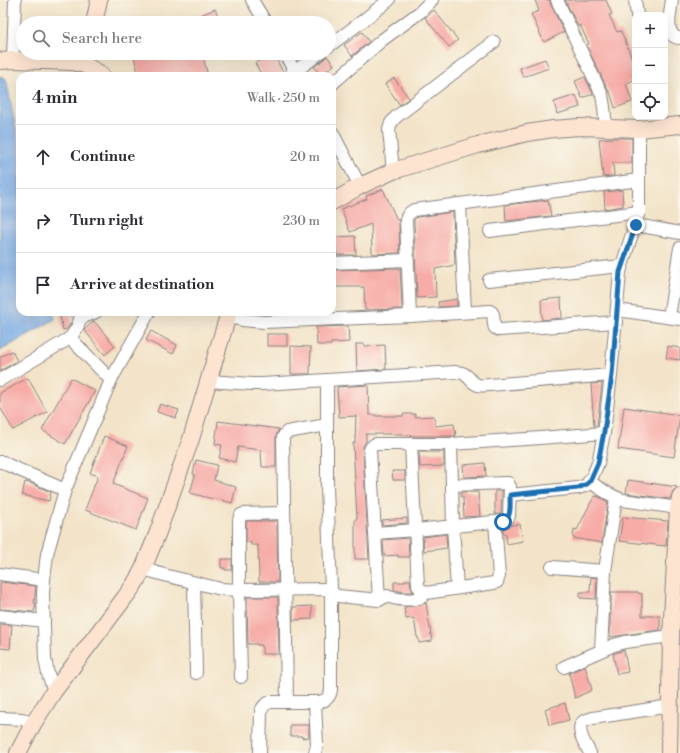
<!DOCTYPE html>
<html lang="en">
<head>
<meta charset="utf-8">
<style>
	body { margin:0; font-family:"Libre Bodoni",serif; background:#f2f2f3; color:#2b2b33 }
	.controls { position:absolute; right:12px; top:12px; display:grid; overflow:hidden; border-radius:8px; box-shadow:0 4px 16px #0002 }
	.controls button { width:36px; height:36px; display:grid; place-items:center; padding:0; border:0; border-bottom:1px solid #e1e1e2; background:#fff; color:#2b2b33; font:20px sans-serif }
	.stop { position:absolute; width:12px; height:12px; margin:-9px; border:3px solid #1f6fb2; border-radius:50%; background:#fff }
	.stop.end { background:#1f6fb2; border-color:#fff; box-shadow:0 1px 4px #0008 }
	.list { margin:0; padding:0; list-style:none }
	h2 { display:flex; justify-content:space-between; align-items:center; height:52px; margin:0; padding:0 16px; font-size:17px }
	h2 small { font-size:13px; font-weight:400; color:#7c7c81 }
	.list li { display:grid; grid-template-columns:26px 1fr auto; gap:12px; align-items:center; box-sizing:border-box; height:64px; padding:0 16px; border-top:1px solid #e1e1e2 }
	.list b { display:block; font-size:15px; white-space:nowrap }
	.list em { font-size:13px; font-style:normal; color:#7c7c81 }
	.icon { flex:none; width:22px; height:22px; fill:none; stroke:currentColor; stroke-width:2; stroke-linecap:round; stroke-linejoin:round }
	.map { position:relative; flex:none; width:680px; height:753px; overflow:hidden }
	.search { position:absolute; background:#fff; box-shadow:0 4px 16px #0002; left:16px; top:16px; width:320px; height:44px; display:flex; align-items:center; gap:10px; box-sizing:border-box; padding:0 14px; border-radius:22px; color:#7c7c81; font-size:15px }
	.panel { position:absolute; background:#fff; box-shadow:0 4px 16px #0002; left:16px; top:72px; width:320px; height:244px; border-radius:12px }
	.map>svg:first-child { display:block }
</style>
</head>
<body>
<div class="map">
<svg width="680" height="753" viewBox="0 0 680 753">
	<rect width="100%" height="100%" fill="#fbf7ec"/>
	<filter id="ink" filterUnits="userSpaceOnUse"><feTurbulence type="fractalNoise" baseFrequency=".025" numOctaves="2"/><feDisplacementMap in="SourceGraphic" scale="8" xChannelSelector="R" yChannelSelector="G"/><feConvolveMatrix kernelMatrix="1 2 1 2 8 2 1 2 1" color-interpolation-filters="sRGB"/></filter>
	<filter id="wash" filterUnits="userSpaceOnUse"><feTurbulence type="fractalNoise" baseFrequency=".012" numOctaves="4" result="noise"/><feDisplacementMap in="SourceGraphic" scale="16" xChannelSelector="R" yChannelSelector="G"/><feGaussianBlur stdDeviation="0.9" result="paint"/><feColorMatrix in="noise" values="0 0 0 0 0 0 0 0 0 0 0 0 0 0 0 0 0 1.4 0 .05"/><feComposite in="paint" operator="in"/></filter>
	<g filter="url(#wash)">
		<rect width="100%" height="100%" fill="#f3e4c9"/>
		<polygon fill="#7aabe5" stroke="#4e6690" points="0,76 6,79 20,149 20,312 53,312 55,319 0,351"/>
		<g id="blocks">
			<g fill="#f7aca7">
				<polygon points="535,0 550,0 550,3 564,32 544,42 531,14 539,11"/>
				<polygon points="565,0 606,0 612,14 609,15 617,32 621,31 635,66 635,79 626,84 632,102 615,108 610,92 609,92 586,45 589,44 580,25 578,26"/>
				<polygon points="215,9 219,18 205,23 181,23"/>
				<polygon points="434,10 458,40 449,47 425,18"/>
				<polygon points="362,32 369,42 352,56 344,45"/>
				<polygon points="133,53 202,53 208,76 139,76"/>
				<polygon points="273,53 283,72 275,76 262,76 255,63"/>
				<polygon points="327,56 334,65 321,75 314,67 324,59"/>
				<polygon points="545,59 549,68 523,77 520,68"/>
				<polygon points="585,77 593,94 582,98 575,81"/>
				<polygon points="394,78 409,98 400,105 385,84"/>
				<polygon points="576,95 580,107 557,114 554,102"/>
				<polygon points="616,138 632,138 632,163 613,163 614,176 603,177 599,139"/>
				<polygon points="383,189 397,220 399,220 400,253 372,254 371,224 350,232 341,209 367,199 366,196"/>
				<polygon points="622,190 623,206 605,209 604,192"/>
				<polygon points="548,200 551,216 506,221 505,205"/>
				<polygon points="453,212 455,265 435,269 436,297 417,298 414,220 417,217"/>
				<polygon points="355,236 356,255 337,255 335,237"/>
				<polygon points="400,268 402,309 365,310 364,287 332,287 332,270"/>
				<polygon points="561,298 562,318 542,320 541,300"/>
				<polygon points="457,299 457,306 439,307 438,302"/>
				<polygon points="59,312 70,312 72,321 67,329 63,330"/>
				<polygon points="94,321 115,346 105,355 84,330"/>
				<polygon points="348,326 349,342 331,343 331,345 317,345 316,327"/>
				<polygon points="151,331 177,345 173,354 146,340"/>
				<rect x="267" y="334" width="20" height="12"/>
				<polygon points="356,344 364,344 364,346 385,345 386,369 357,371"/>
				<polygon points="291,346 311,347 310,374 291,374"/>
				<polygon points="668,346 680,348 680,360 666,358"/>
				<polygon points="12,351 17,361 0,371 0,357"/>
				<polygon points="28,378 47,412 13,430 0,407 0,393"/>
				<polygon points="71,378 95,391 65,444 42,430"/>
				<polygon points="602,383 597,426 594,426 591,384"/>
				<polygon points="368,385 369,415 376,415 376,416 403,416 403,414 415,414 415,417 434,416 435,426 454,424 456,436 417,436 402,435 402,434 366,434 366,441 363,446 363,450 369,559 355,559 355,519 357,519 353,443 355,443 356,416 339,417 337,387"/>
				<polygon points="160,404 179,410 176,418 157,412"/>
				<polygon points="624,407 680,415 674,457 618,449"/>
				<polygon points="218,421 279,429 277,433 276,437 276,467 262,467 261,450 238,447 235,462 219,458 222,445 215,444"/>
				<polygon points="104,436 128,446 113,484 148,498 136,530 85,510 98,476 90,473"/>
				<polygon points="419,452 444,452 444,466 420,467"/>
				<polygon points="196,460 217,465 214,480 236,487 232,503 213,498 213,499 190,493 195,475 193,474"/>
				<polygon points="485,463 486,476 464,477 463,465"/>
				<polygon points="392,471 405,471 405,480 393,480"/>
				<polygon points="628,480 677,487 677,488 673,491 670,499 626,493"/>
				<polygon points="25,482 30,483 51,492 49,501 22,495"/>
				<polygon points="495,491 502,491 501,514 495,514"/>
				<polygon points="461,492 478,492 480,516 464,517 463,497 461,497"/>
				<polygon points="595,496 599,497 608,502 602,543 573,538 574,529 577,530 591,502"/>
				<polygon points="623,517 668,521 666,546 619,541"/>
				<polygon points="407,518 407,523 382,525 382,520"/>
				<polygon points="246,521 277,521 278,582 259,582 258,545 251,545 251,542 246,542"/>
				<polygon points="520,524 523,541 507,544 506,534 504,534 503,529 508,527 512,525"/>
				<polygon points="446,534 447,548 424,551 423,537"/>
				<polygon points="408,538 409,557 398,557 398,555 384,556 383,540"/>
				<polygon points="221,559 232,559 232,570 225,570 225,568 221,568"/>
				<polygon points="591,577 597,578 596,599 580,598 580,592 590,592"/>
				<polygon points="405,580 410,580 411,587 413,592 405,592 394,590 394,582 405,582"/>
				<polygon points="0,582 36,586 34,603 36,604 36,605 34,612 0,609"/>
				<polygon points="611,592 638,592 638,593 642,594 642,616 660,616 660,630 624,635 610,637 610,615 611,615"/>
				<polygon points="247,597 278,597 279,654 262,654 262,645 257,645 257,644 248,644"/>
				<polygon points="426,603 432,641 419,643 418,637 417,637 414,618 406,619 404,607 415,606"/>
				<polygon points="312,606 312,619 293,620 293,607"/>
				<polygon points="0,624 12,625 10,649 0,648"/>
				<polygon points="624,650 628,672 617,674 613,654"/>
				<polygon points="585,666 592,690 575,698 569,673"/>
				<polygon points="565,703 569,720 549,725 545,709"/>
				<polygon points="290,725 309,725 309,737 302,738 302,736 290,736"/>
			</g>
		</g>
	</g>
	<g filter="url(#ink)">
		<use href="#blocks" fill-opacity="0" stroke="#8a8382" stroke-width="1"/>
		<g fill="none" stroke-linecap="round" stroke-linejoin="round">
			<g stroke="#8a8382" stroke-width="14">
				<g id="street">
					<polyline points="252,0 266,23"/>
					<polyline points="557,0 602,95 604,107 606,128"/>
					<polyline points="635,0 637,15"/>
					<path d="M672,0C671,11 663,37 680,38"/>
					<polyline points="329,46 360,23 389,0"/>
					<polyline points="284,53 298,76"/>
					<polyline points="13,60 15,0"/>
					<polyline points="289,76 320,53"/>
					<polyline points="332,84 382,40 420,12 432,0"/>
					<polyline points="332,132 360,186"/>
					<polyline points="393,171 389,130 391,123 396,117 494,42"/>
					<polyline points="460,204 465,312"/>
					<polyline points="636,225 680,233"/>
					<polyline points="490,231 639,212"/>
					<polyline points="332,263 407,260"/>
					<polyline points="489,280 621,266"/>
					<polyline points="617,310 680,319"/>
					<path d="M410,316L406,220C407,215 409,213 414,210L639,180"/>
					<path d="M228,317L242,320L264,322L410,316L490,311C496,314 492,323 495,328L499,330L616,322"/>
					<polyline points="669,317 680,248"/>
					<polyline points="81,318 96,312"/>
					<polyline points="70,338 111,380"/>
					<path d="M0,380L70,338C77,329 80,323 81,312"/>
					<path d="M209,381L252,384H263L455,372C457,372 460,372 462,373C469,375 471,383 478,385C481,386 485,385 489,385L611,375"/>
					<polyline points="411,444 418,586 421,590 426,593 494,583 497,582 499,576 495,522"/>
					<polyline points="451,444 453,526 457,588"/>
					<polyline points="0,462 3,462 8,465 65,490"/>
					<path d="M589,481C600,489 611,496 623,500L678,508"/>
					<polyline points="510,495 578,488 587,485 593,475 598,463 604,433 611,375 620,272 639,212 639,129"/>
					<polyline points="375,533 416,530 503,521 506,520 509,516 510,487 508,483 506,483 452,485"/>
					<polyline points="552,567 605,571"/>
					<path d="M143,569L168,576L221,589L239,590L331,589L332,593L338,596L379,600L387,596C396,600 413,601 422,597"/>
					<polyline points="0,574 44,580"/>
					<polyline points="194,583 196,673"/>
					<path d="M379,600L370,450C371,447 372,445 376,444H451L527,439L604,433"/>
					<polyline points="0,616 44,621"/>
					<polyline points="601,650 605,571 616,498"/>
					<polyline points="564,667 614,645 625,642 671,636"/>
					<polyline points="241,677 239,590 239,520 241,515 244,514 284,513"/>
					<polyline points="54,691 48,674 45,659 43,594 44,580 47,554 65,490 111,380 149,312"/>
					<polyline points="287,702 283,437 285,434 287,432 327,425"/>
					<polyline points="315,702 317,745 315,753"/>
					<polyline points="0,718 22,719 33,724"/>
					<path d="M260,753L261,711C263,706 265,704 270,702H320C327,700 330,697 331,690V589L327,487V380"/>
					<path d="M590,753C586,745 574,729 584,721C587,720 590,719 593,718L670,706"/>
				</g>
			</g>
			<g stroke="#8a8382" stroke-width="18">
				<g id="secondary">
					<polyline points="94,23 99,0"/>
					<polyline points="0,61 13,60 73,62 85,65 97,72 102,76"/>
					<polyline points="332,202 360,186 393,171 478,145 527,133 553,129 579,127 639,129 680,125"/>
					<polyline points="18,753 33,724 54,691 120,604 134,585 143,569 158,532 191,439 229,312"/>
					<polyline points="669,753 671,636 678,508 680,497"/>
				</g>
			</g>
			<use href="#street" stroke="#fff" stroke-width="12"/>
			<use href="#secondary" stroke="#fde4d1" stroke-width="16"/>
		</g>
	</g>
	<g fill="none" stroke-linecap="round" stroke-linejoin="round" filter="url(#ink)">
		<path stroke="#1f6fb2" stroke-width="5" d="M503,522C512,518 510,504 510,495L578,488L587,484L590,481L598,463L604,432L612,375L620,272L636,225"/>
	</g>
</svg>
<div class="controls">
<button>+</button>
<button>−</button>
<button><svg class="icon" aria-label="locate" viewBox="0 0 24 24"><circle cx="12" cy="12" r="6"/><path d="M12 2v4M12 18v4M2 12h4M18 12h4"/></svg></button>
</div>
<div class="stop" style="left:503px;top:522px"></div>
<div class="stop end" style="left:636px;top:225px"></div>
<div class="search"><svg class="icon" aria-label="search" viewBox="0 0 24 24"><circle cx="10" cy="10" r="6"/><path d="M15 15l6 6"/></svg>Search here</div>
<section class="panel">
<h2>4 min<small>Walk · 250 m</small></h2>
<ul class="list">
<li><svg class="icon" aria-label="ahead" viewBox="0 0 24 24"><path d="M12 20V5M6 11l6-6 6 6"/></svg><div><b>Continue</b></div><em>20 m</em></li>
<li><svg class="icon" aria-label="right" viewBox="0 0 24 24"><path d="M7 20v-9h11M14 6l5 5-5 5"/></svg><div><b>Turn right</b></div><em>230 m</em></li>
<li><svg class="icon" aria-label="arrive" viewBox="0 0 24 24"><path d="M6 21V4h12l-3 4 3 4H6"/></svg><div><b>Arrive at destination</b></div></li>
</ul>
</section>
</div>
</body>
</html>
